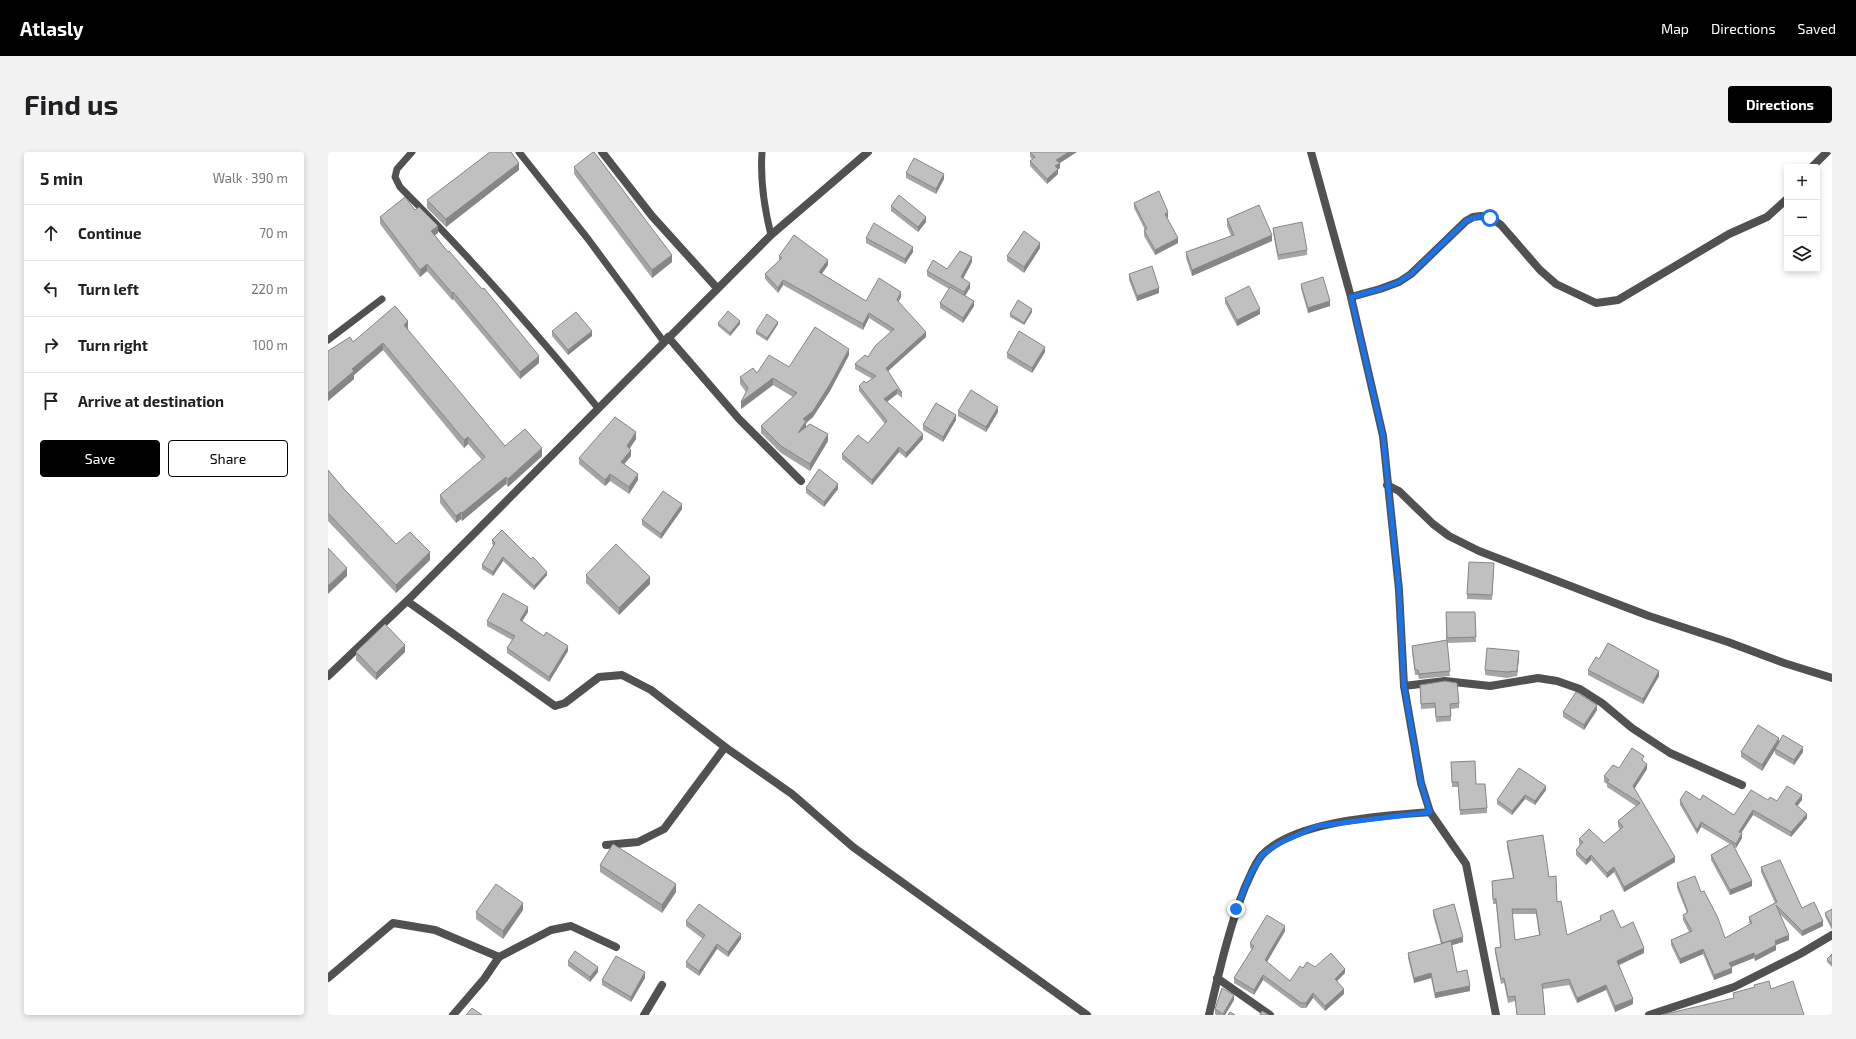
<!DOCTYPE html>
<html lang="en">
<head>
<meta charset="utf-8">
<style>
	body { margin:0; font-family:"Exo 2",sans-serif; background:#f2f2f2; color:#202124 }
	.controls { position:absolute; right:12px; top:12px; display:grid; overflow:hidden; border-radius:4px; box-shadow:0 2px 6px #0003 }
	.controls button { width:36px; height:36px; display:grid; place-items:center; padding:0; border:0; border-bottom:1px solid #e0e0e0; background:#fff; color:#202124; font:20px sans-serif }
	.stop { position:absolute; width:12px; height:12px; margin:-9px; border:3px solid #1a73e8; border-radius:50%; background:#fff }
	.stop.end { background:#1a73e8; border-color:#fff; box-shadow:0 1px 4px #0008 }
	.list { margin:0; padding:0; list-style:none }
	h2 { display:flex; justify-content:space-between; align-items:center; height:52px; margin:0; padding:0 16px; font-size:17px }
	h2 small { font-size:13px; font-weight:400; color:#757577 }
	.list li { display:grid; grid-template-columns:26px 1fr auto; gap:12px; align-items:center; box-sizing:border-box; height:56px; padding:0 16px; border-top:1px solid #e0e0e0 }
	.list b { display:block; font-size:15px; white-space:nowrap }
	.list em { font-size:13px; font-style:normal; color:#757577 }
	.actions { display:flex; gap:8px; padding:12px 16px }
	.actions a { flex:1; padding:9px 0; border:1px solid #000; border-radius:4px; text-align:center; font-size:14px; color:#000 }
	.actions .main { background:#000; color:#fff }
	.icon { flex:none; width:22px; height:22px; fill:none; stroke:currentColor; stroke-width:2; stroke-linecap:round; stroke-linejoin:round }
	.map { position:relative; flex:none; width:1504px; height:863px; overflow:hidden; border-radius:4px }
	header { display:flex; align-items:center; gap:24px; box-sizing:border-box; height:56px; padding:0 20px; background:#000; color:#fff }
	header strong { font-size:19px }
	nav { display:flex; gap:22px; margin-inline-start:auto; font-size:14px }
	.intro { display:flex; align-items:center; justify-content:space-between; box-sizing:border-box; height:96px; padding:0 24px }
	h1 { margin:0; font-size:28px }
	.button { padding:10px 18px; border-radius:4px; background:#000; color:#fff; font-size:14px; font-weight:700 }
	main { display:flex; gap:24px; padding:0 24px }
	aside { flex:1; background:#fff; border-radius:4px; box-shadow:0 2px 6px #0003 }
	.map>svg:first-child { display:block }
</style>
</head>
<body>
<header>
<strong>Atlasly</strong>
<nav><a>Map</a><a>Directions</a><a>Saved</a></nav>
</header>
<div class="intro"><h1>Find us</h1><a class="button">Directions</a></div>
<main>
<aside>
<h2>5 min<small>Walk · 390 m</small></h2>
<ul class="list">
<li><svg class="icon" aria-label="ahead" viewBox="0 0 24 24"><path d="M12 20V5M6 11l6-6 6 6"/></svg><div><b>Continue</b></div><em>70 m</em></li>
<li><svg class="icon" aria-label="left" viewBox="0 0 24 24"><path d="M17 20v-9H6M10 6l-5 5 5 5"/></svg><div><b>Turn left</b></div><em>220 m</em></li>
<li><svg class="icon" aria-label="right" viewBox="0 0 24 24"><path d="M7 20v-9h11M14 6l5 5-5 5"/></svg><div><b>Turn right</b></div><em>100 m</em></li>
<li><svg class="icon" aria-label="arrive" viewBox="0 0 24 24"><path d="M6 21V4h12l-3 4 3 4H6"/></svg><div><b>Arrive at destination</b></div></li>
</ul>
<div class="actions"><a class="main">Save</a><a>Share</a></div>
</aside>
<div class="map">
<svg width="1504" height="863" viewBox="0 0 1504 863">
	<rect width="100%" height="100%" fill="#fff"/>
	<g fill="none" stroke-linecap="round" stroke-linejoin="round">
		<g stroke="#515151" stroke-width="7">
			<path d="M84,0L69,17L67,25L72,35C142,105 207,179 270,256"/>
			<polyline points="191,0 260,87 336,190"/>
			<path d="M434,0C432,29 436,55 443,83"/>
			<polyline points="0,188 54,147"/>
		</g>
		<g stroke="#515151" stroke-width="8">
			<polyline points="274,0 324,64 389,136"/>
			<polyline points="983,0 1023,145 1055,284 1071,438 1076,534 1093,631 1102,660 1138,712 1168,863"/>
			<polyline points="1484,15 1499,0"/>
			<polyline points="1023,145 1052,137 1071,130 1083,122 1138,69 1145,65 1153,64 1163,66 1173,73 1212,118 1228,132 1268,151 1290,148 1401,82 1439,65 1459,47"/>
			<polyline points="340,185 411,267 473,329"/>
			<polyline points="1059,333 1071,339 1105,372 1121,384 1151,399 1321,464 1400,490 1456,511 1504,526"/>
			<polyline points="79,449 227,554 237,551 271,525 294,523 323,538 397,595 464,642 525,695 759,863"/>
			<polyline points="0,524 79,449 443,83 540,0"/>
			<polyline points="1076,534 1117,529 1162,534 1210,526 1229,529 1252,537 1274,551 1304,576 1342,601 1414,633"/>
			<polyline points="278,693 310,690 336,677 397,595"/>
			<polyline points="0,826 65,771 107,778 171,805 223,778 243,774 288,795"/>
			<polyline points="889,826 942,863"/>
			<polyline points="125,863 156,827 171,805"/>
			<polyline points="316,863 334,833"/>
			<path d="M881,863C891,820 901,776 917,735C922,725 926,712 934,703C968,668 1055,664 1102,660"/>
			<polyline points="1321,863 1406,835 1472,802 1504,783"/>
		</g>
	</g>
	<g fill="#a5a5a5" fill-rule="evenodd">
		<polygon points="702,0 732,11 732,16 730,17 730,22 719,32 702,14 702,9 704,7 702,5"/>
		<polygon points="246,15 344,110 324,126 246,22"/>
		<polygon points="191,18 118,75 99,56 99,48"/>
		<polygon points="578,21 616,27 608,42 578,26"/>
		<polygon points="806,51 840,65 839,66 850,91 827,103 816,84 816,78 817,78 806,56"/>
		<polygon points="563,54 598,70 590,80 563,59"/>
		<polygon points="87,58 110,81 107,83 120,100 211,211 192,227 125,147 124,148 99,119 92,125 52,72 52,65"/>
		<polygon points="899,67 944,89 864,124 858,106 858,100 903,84 899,74"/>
		<polygon points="945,76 979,98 979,103 950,108 945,81"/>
		<polygon points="538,86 585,100 577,112 538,91"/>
		<polygon points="712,96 696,121 679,109 679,104"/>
		<polygon points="451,104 500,113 494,122 538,149 573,145 570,150 598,185 560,219 574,241 574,246 569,242 559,250 595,287 578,306 571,300 544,333 514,307 514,302 540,291 557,272 531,239 531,234 538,231 544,227 527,217 527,212 540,205 563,180 541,166 535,178 455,133 450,141 437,127 437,122 451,109"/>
		<polygon points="644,110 635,127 642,136 637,144 646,154 635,171 612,156 612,151 621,137 599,124 599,119 619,117"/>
		<polygon points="801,122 831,141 809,149 801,128"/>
		<polygon points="973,132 1002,154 980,161 973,137"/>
		<polygon points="897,146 932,162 909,174 897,151"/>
		<polygon points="704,160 696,173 682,165 682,162"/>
		<polygon points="390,171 412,172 402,184 390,174"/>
		<polygon points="450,172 439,189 428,182 428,179"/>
		<polygon points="80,177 79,178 177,294 214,304 180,335 178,332 134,369 133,367 128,371 112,351 112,343 154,308 140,292 136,296 55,198 26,223 26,227 0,249 0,199"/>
		<polygon points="224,179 264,184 240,203 224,184"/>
		<polygon points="717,200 704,221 679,206 679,201"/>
		<polygon points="521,203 502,239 485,265 478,271 478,275 500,289 482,319 453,301 433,281 433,274 465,245 445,233 413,257 418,240 412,232 412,225"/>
		<polygon points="630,259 670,260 658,280 630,264"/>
		<polygon points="628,268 615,290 595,278 595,273"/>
		<polygon points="308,287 302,296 303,304 296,312 310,328 301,342 282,329 277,334 251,312 251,306"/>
		<polygon points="0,318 17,338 68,392 102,408 68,441 0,369"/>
		<polygon points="478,336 510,337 496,355 478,341"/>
		<polygon points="354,357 333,387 314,373 314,368"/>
		<polygon points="164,388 219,423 206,438 175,409 165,424 154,417 154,413 166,394 164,392"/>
		<polygon points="1166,416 1164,448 1139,447 1139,442"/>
		<polygon points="258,423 322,432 291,463 258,431"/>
		<polygon points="200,460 194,469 216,484 240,499 221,530 179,501 179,496 184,488 159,474 159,469"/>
		<polygon points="1118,460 1147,460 1148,490 1119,491 1122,524 1091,527 1090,523 1087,523 1084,499 1084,494 1118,488"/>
		<polygon points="28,500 77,500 48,528 28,508"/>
		<polygon points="1191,505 1189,524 1179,526 1157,523 1157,518"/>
		<polygon points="1260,518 1331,524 1315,552 1260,523"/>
		<polygon points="1092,533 1131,551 1131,556 1123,557 1123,569 1108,570 1107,556 1093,557"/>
		<polygon points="1269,558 1256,578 1235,565 1235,560"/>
		<polygon points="1451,590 1475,600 1466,613 1447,602 1447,598 1434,619 1413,605 1413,600"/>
		<polygon points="1316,610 1319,617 1306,637 1347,710 1296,740 1286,720 1279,726 1263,708 1258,713 1248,703 1248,698 1252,693 1251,692 1251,687 1276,691 1292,677 1290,674 1290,669 1308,654 1279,635 1279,632 1276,630 1276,624 1291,616"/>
		<polygon points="1123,616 1159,656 1159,661 1132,663 1130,635 1124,635"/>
		<polygon points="1218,638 1207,653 1197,647 1184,663 1169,652 1169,648"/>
		<polygon points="1352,648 1372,648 1406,663 1440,648 1449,649 1474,648 1469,654 1479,666 1463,685 1425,663 1413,681 1414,686 1408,696 1405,695 1424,734 1402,743 1383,708 1383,703 1402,692 1373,675 1369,682 1352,653"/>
		<path d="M1179,689L1221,725L1239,783L1272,768V764L1293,776L1316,801L1291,813L1305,852L1287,860L1278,838L1249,851L1241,833L1215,837L1217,863H1189L1187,849L1180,851L1176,831L1173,832L1167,801V796L1172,795L1168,752H1165L1164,729L1185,726L1179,695ZM1184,762H1208L1211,783L1187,788Z"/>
		<polygon points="272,713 348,740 334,761 272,720"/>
		<polygon points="1433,715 1474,756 1495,774 1474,784 1452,762 1461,788 1448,793 1448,798 1427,809 1426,806 1403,815 1404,821 1386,828 1375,802 1352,812 1343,793 1343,788 1361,780 1355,768 1355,763 1359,761 1349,736 1349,731 1373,740 1397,786 1422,772 1421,770 1421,765 1447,751 1433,720"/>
		<polygon points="1504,757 1504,778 1497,764 1497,761"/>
		<polygon points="195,758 175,787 148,767 148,760"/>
		<polygon points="1105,758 1135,790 1124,793 1129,820 1142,839 1107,846 1103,826 1086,831 1080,806 1080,801 1113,792 1105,763"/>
		<polygon points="358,769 413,787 400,805 389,797 371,824 358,815 358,810 375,787 358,774"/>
		<polygon points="957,779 939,810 962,829 975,816 987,815 1017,821 1009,829 1016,842 997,859 985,846 978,856 973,856 935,828 926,843 906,831 906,826 924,797 922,796 922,791"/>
		<polygon points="1504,802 1504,815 1499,810 1499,807"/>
		<polygon points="240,809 270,820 262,830 240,814"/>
		<polygon points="317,826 303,850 274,833 274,828"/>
		<polygon points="906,848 897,863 888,863 887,862 887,857"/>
	</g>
	<g fill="#868686">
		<polygon points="741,0 749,0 732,11 732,16 727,20 728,8"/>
		<polygon points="191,11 191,18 118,75 118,67"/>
		<polygon points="730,17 730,22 719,32 719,27"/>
		<polygon points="616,22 616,27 608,42 608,37"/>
		<polygon points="840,60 840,65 837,67 837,62"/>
		<polygon points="598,65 598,70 590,80 590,75"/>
		<polygon points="110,74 110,81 103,86 103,79"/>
		<polygon points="944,83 944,89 864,124 864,118"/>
		<polygon points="850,86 850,91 827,103 827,98"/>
		<polygon points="712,91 712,96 696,121 696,115"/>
		<polygon points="585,95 585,100 577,112 577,107"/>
		<polygon points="344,103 344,110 324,126 324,118"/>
		<polygon points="644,105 644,110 633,130 633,125"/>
		<polygon points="500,108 500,113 491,125 491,120"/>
		<polygon points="99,112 99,119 92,125 92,118"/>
		<polygon points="455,128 455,133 450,141 450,136"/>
		<polygon points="642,131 642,136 636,145 636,140"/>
		<polygon points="831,136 831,141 809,149 809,144"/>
		<polygon points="125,140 125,147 124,148 124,141"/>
		<polygon points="573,140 573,145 569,153 569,148"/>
		<polygon points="646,149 646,154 635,171 635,166"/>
		<polygon points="1002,149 1002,154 980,161 980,156"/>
		<polygon points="704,157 704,160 696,173 696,171"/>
		<polygon points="932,157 932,162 909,174 909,168"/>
		<polygon points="541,161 541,166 535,178 535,172"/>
		<polygon points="80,169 80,177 76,181 76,173"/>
		<polygon points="412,169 412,172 402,184 402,181"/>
		<polygon points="450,170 450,172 439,189 439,186"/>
		<polygon points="264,179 264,184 240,203 240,198"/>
		<polygon points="598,180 598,185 558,221 558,216"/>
		<polygon points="55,191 55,198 26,223 26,227 0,249 0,241 24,217"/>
		<polygon points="717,195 717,200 704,221 704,216"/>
		<polygon points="521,197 521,203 502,239 485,265 478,271 478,275 470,281 475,267"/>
		<polygon points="211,204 211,211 192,227 192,220"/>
		<polygon points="445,226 445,233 413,257 413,250"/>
		<polygon points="569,237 569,242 556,252 556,247"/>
		<polygon points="670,255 670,260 658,280 658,275"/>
		<polygon points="628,263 628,268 615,290 615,285"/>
		<polygon points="308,280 308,287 299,300 299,294"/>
		<polygon points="500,282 500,289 482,319 482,312"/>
		<polygon points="595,282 595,287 578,306 578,301"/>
		<polygon points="140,285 140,292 136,296 136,288"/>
		<polygon points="571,295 571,300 544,333 544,328"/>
		<polygon points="214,296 214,304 180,335 180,327"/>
		<polygon points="303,298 303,304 293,316 293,310"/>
		<polygon points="282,322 282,329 277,334 277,328"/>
		<polygon points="310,322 310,328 301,342 301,335"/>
		<polygon points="178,325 178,332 134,369 134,361"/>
		<polygon points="510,332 510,337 496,355 496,350"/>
		<polygon points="354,352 354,357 333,387 333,382"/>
		<polygon points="133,360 133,367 128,371 128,364"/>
		<polygon points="102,400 102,408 68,441 68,433"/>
		<polygon points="175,405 175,409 165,424 165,420"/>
		<polygon points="19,416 19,424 0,442 0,434"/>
		<polygon points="219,420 219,423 206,438 206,434"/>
		<polygon points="322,425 322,432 291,463 291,456"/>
		<polygon points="200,455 200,460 192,473 192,468"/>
		<polygon points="77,493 77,500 48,528 48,521"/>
		<polygon points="240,494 240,499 221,530 221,525"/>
		<polygon points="1191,499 1191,505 1189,524 1189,519"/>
		<polygon points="1331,519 1331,524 1315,552 1315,547"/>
		<polygon points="1269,553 1269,558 1256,578 1256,573"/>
		<polygon points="1451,586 1451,592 1434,619 1434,613"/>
		<polygon points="1475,595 1475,600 1466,613 1466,608"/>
		<polygon points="1319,612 1319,617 1305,639 1305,634"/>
		<polygon points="1218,634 1218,638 1207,653 1207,649"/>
		<polygon points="1197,643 1197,647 1184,663 1184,659"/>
		<polygon points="1474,643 1474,648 1467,657 1467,652"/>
		<polygon points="1425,658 1425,663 1411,684 1411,680"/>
		<polygon points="1479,662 1479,666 1463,685 1463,680"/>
		<polygon points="1373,670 1373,675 1369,682 1369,678"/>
		<polygon points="1414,681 1414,686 1408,696 1408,692"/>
		<polygon points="1263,703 1263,708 1258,713 1258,708"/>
		<polygon points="1347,705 1347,710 1296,740 1296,735"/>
		<polygon points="1286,715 1286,720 1279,726 1279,721"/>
		<polygon points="1424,729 1424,734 1402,743 1402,738"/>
		<polygon points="348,732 348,740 334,761 334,753"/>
		<polygon points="195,751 195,758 175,787 175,779"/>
		<polygon points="1495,769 1495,774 1474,784 1474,779"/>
		<polygon points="957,774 957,779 937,813 937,808"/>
		<polygon points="413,782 413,787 400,805 400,800"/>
		<polygon points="1461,783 1461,788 1448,793 1448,798 1427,809 1427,804 1447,789"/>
		<polygon points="1135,785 1135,790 1114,796 1114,791"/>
		<polygon points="389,792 389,797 371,824 371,819"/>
		<polygon points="1316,796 1316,801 1289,814 1289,809"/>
		<polygon points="1375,797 1375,802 1352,812 1352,807"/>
		<polygon points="1426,801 1426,806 1401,816 1401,811"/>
		<polygon points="270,815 270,820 262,830 262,825"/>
		<polygon points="1404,816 1404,821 1386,828 1386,823"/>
		<polygon points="1017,817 1017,821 1007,831 1007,827"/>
		<polygon points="317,820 317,826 303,850 303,845"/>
		<polygon points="1103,821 1103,826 1086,831 1086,826"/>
		<polygon points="935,823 935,828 926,843 926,838"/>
		<polygon points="1278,833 1278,838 1249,851 1249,846"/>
		<polygon points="1142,834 1142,839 1107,846 1107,841"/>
		<polygon points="1016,837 1016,842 997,859 997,854"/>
		<polygon points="985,841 985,846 978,856 978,851"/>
		<polygon points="906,843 906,848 897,863 895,863"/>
		<polygon points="1305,847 1305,852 1287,860 1287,854"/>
	</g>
	<g fill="#c0c0c0" stroke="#868686" fill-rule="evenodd">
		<polygon points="162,0 183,0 191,11 118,67 99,48"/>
		<polygon points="265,0 266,0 344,103 324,118 246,15"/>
		<polygon points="702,0 741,0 728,8 732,11 727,14 730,17 719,27 702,9 707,5"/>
		<polygon points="586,6 616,22 608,37 578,21"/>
		<polygon points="831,39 840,60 837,62 850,86 827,98 816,78 819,77 806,51"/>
		<polygon points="571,43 598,65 590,75 563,54"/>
		<polygon points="77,45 87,58 91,55 110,74 103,79 120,100 121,99 154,137 156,136 211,204 192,220 125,140 124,141 99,112 92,118 52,65"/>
		<polygon points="931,53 944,83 864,118 858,100 906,83 899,67"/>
		<polygon points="974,70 979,98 950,103 945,76"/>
		<polygon points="546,71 585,95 577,107 538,86"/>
		<polygon points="696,79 712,91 696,115 679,104"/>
		<polygon points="466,83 500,108 491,120 538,149 551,126 573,140 569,148 598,180 558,216 574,241 569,237 556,247 595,282 578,301 571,295 544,328 514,302 530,283 540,291 559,269 531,234 536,229 538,231 548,224 527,212 537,203 540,205 547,194 566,177 541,161 535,172 455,128 450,136 437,122 454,106 451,104"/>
		<polygon points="632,99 644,105 633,125 642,131 636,140 599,119 605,108 619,117"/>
		<polygon points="824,114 831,136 809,144 801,122"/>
		<polygon points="995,125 1002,149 980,156 973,132"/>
		<polygon points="921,134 932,157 909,168 897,146"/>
		<polygon points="622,135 646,149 635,166 612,151"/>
		<polygon points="690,148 704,157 696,171 682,162"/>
		<polygon points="67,154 80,169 76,173 177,294 197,277 214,296 180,327 178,325 134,361 133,360 128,364 112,343 157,305 140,285 136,288 55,191 24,217 26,219 0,241 0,199 22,185 25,190"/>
		<polygon points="400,159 412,169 402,181 390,171"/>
		<polygon points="248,160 264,179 240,198 224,179"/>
		<polygon points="439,162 450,170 439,186 428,179"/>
		<polygon points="487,175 521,197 502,232 485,259 475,267 478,269 470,281 482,272 500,282 482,312 453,294 433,274 469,241 445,226 413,250 420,236 412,225 425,216 429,221 441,203 461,215"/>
		<polygon points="691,179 717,195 704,216 679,201"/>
		<polygon points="643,238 670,255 658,275 630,259"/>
		<polygon points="608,251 628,263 615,285 595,273"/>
		<polygon points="287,265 308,280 299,294 303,298 293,310 310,322 301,335 282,322 277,328 251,306"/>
		<polygon points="491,317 510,332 496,350 478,336"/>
		<polygon points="0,318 17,338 68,392 82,380 102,400 68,433 0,361"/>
		<polygon points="335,339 354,352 333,382 314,368"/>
		<polygon points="174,378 203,407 205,405 219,420 206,434 175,405 165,420 154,413 167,391 164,388"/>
		<polygon points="288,392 322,425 291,456 258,423"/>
		<polygon points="0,396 19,416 0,434"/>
		<polygon points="1141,410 1166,411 1164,443 1139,442"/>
		<polygon points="175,441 200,455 192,468 216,484 218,480 240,494 221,525 179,496 187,484 159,469"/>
		<polygon points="1118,460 1147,460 1148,485 1119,486"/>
		<polygon points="57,472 77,493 48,521 28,500"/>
		<polygon points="1119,488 1122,519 1091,522 1090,518 1087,518 1084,494"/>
		<polygon points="1280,491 1331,519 1315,547 1260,518 1268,505 1271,507"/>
		<polygon points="1159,496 1191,499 1189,519 1179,520 1157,518"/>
		<polygon points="1117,529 1129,531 1131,551 1122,552 1123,564 1108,565 1107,551 1093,552 1092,533"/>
		<polygon points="1248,540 1269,553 1256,573 1235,560"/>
		<polygon points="1430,573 1451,586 1434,613 1413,600"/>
		<polygon points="1455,583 1475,595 1466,608 1447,597"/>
		<polygon points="1304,596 1316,604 1314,608 1319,612 1305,634 1347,705 1296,735 1286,715 1279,721 1263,703 1258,708 1248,698 1255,690 1251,687 1261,677 1276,691 1295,675 1290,669 1312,651 1279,630 1281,628 1276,624 1285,613 1291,616"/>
		<polygon points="1147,609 1148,632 1157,632 1159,656 1132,658 1130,630 1124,630 1123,610"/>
		<polygon points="1191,616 1218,634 1207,649 1197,643 1184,659 1169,648"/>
		<polygon points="1459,634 1474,643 1467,652 1479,662 1463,680 1425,658 1411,680 1414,681 1408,692 1373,670 1369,678 1352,648 1358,639 1372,648 1375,643 1406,663 1423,638 1440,648 1442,645 1449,649"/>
		<path d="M1215,683L1221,725L1228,724L1229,750L1233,749L1239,783L1273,768L1272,764L1285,758L1293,776L1305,770L1316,796L1289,809L1305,847L1287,854L1278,833L1249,846L1241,827L1214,832L1217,863H1189L1187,844L1180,845L1176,826L1173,827L1167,796L1173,795L1168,747H1165L1164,729L1186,726L1179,689ZM1184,757H1208L1212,783L1187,788Z"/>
		<polygon points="1404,691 1424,729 1402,738 1383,703"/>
		<polygon points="285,692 348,732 334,753 272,713"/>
		<polygon points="1452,708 1474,756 1486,750 1495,769 1474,779 1448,753 1461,783 1447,789 1448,793 1427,804 1426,801 1401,811 1404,816 1386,823 1375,797 1352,807 1343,788 1364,779 1355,763 1360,760 1349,731 1367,724 1373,740 1376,739 1390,766 1397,786 1424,771 1421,765 1449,750 1433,715"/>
		<polygon points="168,732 195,751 175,779 148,760"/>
		<polygon points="371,752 413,782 400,800 389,792 371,819 358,810 377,783 358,769"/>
		<polygon points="1126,752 1135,785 1114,791 1105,758"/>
		<polygon points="1504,757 1504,774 1497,761"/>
		<polygon points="939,763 957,774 937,808 962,829 972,814 975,816 979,810 987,815 1003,801 1017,817 1007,827 1016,837 997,854 985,841 978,851 973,851 935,823 926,838 906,826 926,794 922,791"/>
		<polygon points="1123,789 1129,820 1139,818 1142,834 1107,841 1103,821 1086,826 1080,801"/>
		<polygon points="247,799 270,815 262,825 240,809"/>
		<polygon points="1504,802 1504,812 1499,807"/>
		<polygon points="288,804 317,820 303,845 274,828"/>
		<polygon points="1441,829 1443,837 1465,829 1476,863 1333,863 1406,846 1405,841 1427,835 1426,833"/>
		<polygon points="894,836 906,843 895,862 887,857"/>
		<polygon points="144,856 154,863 138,863"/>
		<polygon points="934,859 941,863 932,863"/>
		<polygon points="902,860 907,863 900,863"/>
	</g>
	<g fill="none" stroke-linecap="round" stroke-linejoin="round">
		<path stroke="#1a73e8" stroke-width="5" d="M908,757L923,721L934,703L950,692L989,674L1102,660L1093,631L1076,534L1071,438L1055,284L1023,145L1052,137L1071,130L1083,122L1138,69C1147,64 1152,64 1162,66"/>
	</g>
</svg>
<div class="controls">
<button>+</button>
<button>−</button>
<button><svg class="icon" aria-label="layers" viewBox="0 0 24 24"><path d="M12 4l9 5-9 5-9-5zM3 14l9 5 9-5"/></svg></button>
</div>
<div class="stop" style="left:1162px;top:66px"></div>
<div class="stop end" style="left:908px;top:757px"></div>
</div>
</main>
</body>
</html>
